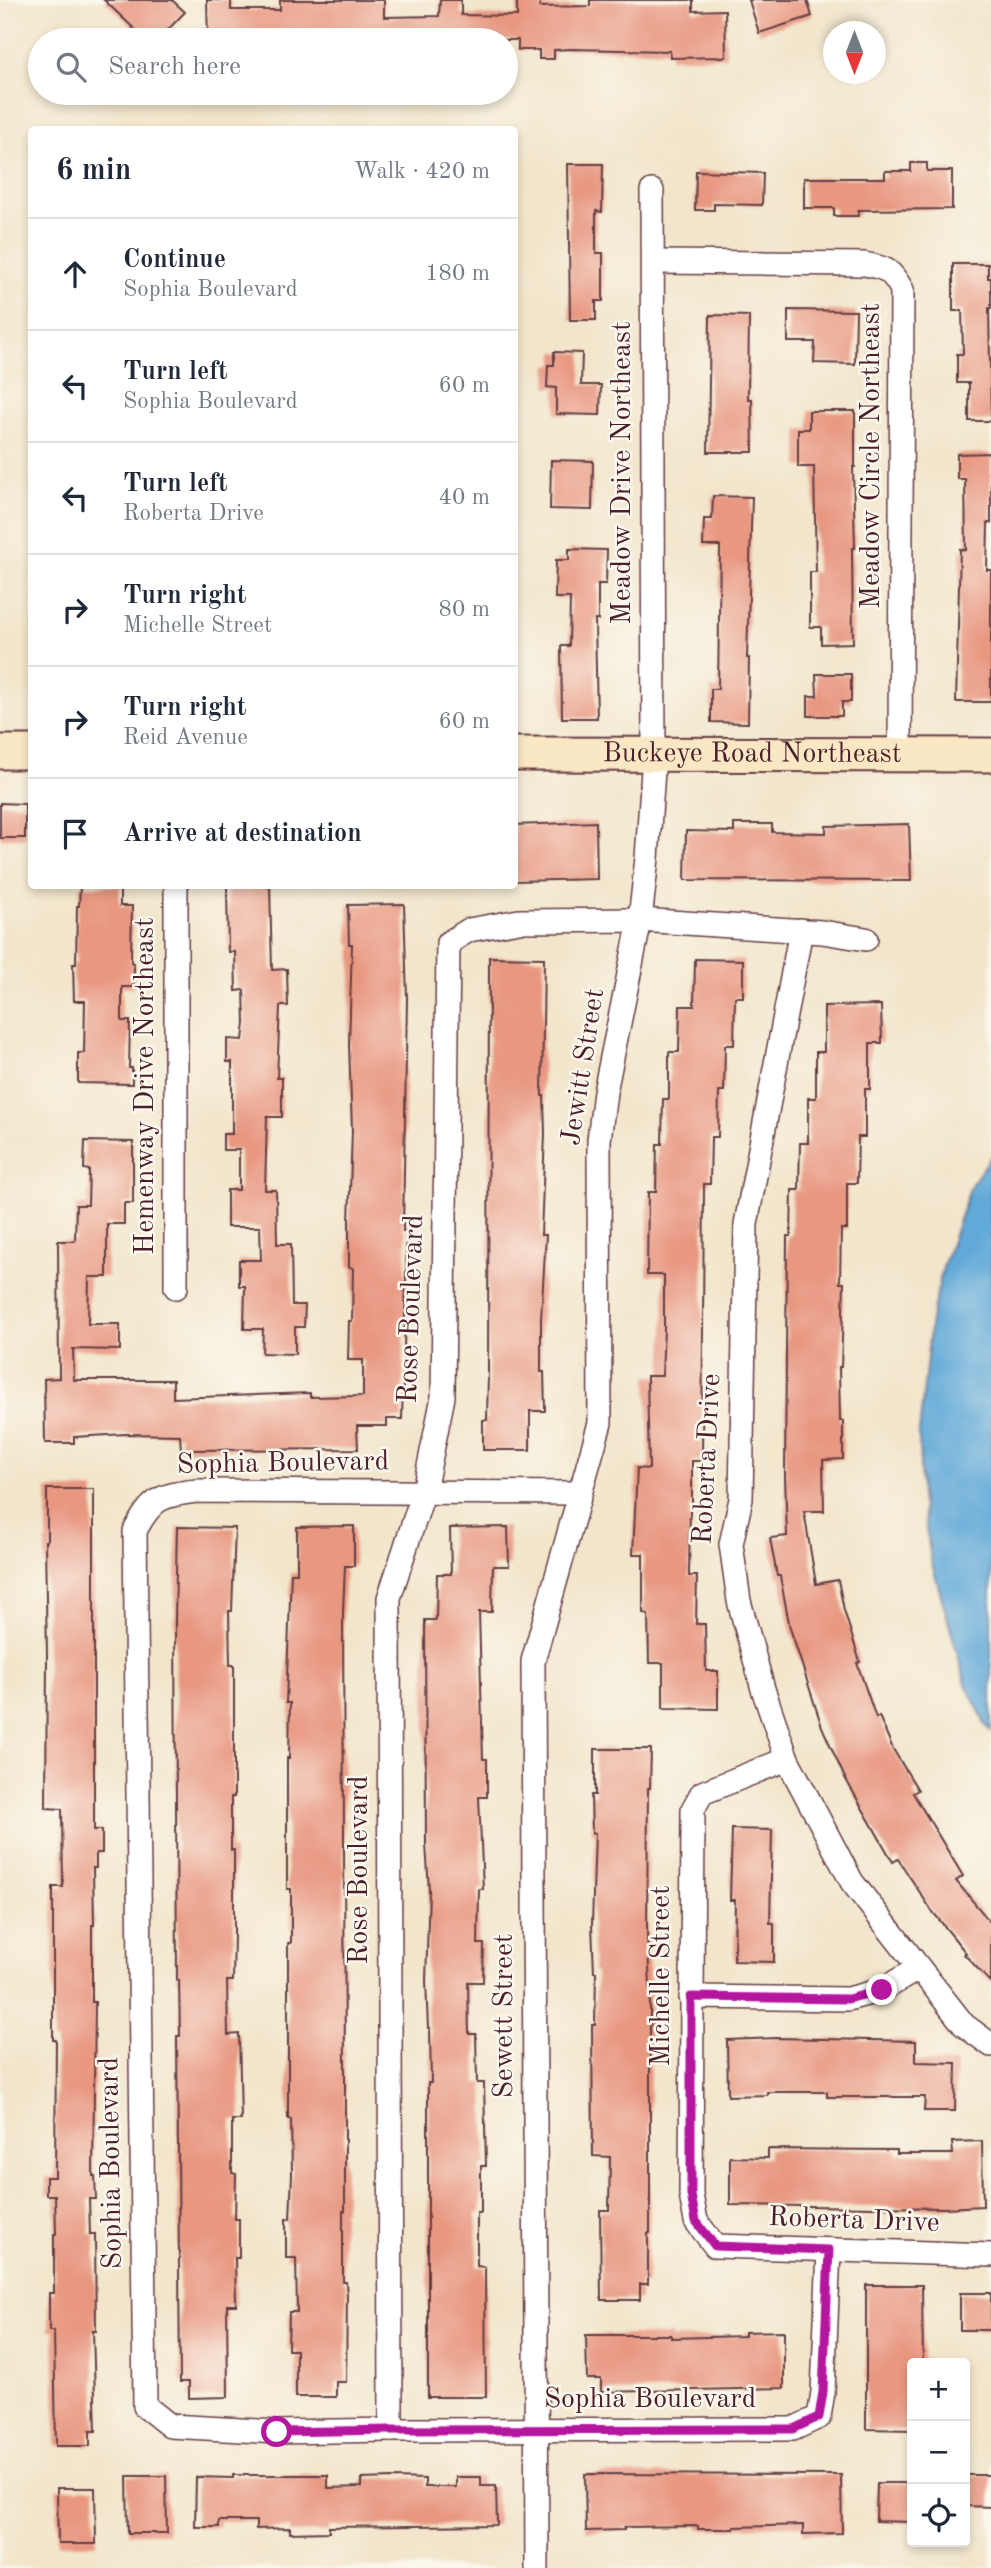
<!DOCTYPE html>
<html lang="en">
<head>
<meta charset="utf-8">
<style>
	body { margin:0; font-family:"Old Standard TT",serif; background:#f2f2f3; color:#1f2937 }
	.controls { position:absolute; right:21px; bottom:21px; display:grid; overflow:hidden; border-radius:7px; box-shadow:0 4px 10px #0003 }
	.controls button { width:63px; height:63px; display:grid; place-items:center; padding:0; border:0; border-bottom:2px solid #e0e1e3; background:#fff; color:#1f2937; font:35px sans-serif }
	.compass { position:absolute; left:823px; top:21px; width:63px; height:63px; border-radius:50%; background:#fff; box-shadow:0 4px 10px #0003; rotate:180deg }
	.stop { position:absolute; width:21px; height:21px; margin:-16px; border:5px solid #b5179e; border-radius:50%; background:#fff }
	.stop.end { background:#b5179e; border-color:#fff; box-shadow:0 2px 7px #0008 }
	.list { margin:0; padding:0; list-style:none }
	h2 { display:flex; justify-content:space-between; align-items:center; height:91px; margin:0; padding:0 28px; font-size:30px }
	h2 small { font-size:23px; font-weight:400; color:#747a83 }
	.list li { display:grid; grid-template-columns:46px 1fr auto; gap:21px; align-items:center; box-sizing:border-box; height:112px; padding:0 28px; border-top:2px solid #e0e1e3 }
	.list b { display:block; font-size:26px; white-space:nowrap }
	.list p { margin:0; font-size:23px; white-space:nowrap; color:#747a83 }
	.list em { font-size:23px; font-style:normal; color:#747a83 }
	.icon { flex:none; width:38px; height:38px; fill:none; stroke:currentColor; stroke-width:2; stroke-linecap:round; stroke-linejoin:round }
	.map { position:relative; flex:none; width:991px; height:2568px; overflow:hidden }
	.search { position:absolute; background:#fff; box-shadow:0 4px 10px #0003; left:28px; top:28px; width:490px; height:77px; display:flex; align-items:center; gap:18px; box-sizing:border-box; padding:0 24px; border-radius:38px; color:#747a83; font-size:26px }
	.panel { position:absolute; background:#fff; box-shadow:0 4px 10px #0003; left:28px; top:126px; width:490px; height:763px; border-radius:7px }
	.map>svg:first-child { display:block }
</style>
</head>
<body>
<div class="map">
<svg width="991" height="2568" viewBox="0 0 991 2568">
	<rect width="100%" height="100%" fill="#fbf7ec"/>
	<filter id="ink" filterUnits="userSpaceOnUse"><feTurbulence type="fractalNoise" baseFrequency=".0143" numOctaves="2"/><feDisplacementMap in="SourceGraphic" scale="14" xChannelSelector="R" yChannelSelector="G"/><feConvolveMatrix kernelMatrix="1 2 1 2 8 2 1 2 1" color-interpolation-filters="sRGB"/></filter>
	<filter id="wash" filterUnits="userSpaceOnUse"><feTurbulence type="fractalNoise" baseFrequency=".00686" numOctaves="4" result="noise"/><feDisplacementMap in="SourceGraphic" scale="28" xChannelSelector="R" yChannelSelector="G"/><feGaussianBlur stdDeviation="1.57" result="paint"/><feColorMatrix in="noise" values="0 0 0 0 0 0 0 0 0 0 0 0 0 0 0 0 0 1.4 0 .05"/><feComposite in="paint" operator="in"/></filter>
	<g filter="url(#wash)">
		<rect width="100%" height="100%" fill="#f2e5cb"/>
		<polygon fill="#61a9d8" stroke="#566482" stroke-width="2" points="991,1157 991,1731 986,1726 966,1684 931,1560 921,1497 919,1433 931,1319 943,1267 971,1185"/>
		<g id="blocks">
			<g fill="#e89781">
				<polygon points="104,0 172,0 185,12 158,40 146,40"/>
				<polygon points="207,0 231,0 231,10 280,10 280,0 384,0 384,17 439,16 440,0 461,0 461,15 517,16 517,0 540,0 540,7 590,6 590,0 693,0 693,11 725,10 726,57 670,58 670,51 571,49 554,50 554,59 539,59 539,50 518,50 518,40 208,40"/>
				<polygon points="749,0 807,0 812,16 759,33"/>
				<polygon points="911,163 927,163 927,171 952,171 952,209 858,210 858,216 834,216 834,208 804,208 804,178 885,178 885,171 911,171"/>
				<polygon points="568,164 603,164 602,212 596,211 596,253 603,253 603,301 596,301 596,320 570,320"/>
				<polygon points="696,171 763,173 762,205 714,204 714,210 695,210"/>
				<polygon points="953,264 988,264 988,278 991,278 991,308 989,308 991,421 969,421 969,383 957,383 957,354 963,354 962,311 953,311"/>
				<polygon points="788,310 856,311 855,364 814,363 815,342 788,342"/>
				<polygon points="710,315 749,316 748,399 752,399 753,452 708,452"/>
				<polygon points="554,352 582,353 581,385 601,385 600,415 556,414 556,388 547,387 548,365 554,365"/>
				<polygon points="809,411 855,411 855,467 853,467 855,548 852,548 853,643 821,644 821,627 810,627 810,572 816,572 814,467 798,467 798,429 809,429"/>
				<polygon points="991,453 991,523 988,523 987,570 991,570 991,702 956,702 960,549 966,550 965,479 957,479 957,454"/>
				<polygon points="551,460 593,461 592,510 550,509"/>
				<polygon points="713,496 752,497 747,658 749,658 748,723 711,722 711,689 718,689 720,546 703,546 704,519 712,519"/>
				<polygon points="569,549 607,550 606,584 598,584 598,620 595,620 597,718 562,718 561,646 569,646 570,598 555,598 556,560 569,560"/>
				<polygon points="816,674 851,674 851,702 842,702 842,716 808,716 808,696 817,696"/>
				<polygon points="0,803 25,804 25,838 0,838"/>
				<polygon points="596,822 597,879 514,881 514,825"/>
				<polygon points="734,824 772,824 772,832 826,833 826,826 909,824 911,881 685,880 686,831 734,832"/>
				<polygon points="80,886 120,886 120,906 132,906 131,963 134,963 134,987 122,987 122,1021 130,1021 129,1068 132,1068 132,1084 78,1083 78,1053 84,1053 85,1001 74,1001 73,964 76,964 77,906 79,906"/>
				<polygon points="227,886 270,886 272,970 287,969 288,1006 280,1006 277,1078 282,1078 282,1117 267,1117 265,1190 276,1190 277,1244 291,1244 292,1305 305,1305 304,1327 295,1327 295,1354 262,1353 263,1329 244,1329 245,1286 239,1286 239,1260 261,1260 260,1227 227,1227 227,1190 239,1190 239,1150 223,1150 223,1134 232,1134 232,1062 227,1062 227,1039 243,1040 245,1023 244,990 236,991 235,952 228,952"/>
				<polygon points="404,904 407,999 403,1231 406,1231 406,1276 402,1419 387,1419 387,1426 357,1426 358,1449 181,1450 180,1435 126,1434 74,1437 74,1443 45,1443 44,1379 59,1378 58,1241 75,1241 76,1205 88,1205 89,1170 84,1169 85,1141 133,1142 133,1203 124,1203 124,1224 107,1224 107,1277 89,1277 88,1324 120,1324 120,1350 73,1349 74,1380 173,1380 173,1398 310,1393 310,1397 363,1396 363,1360 348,1360 349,1321 352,1321 353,1268 349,1267 349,1222 352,1130 349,1045 352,944 349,944 348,905"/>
				<polygon points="489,957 544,958 542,1096 544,1096 545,1134 541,1235 546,1235 541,1319 541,1372 544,1372 545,1411 530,1411 530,1450 483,1450 483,1420 487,1420 488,1373"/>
				<polygon points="695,959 743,960 743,997 735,997 734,1045 725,1045 724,1091 719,1091 718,1137 711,1137 710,1184 704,1184 702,1461 692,1461 692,1506 690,1506 689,1576 697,1576 696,1624 705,1624 706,1671 718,1671 718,1709 663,1708 663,1663 649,1663 648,1614 643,1613 643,1554 633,1554 637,1468 649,1469 647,1376 662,1376 664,1329 664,1275 647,1275 648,1192 656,1192 657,1144 662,1144 663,1099 669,1099 669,1052 679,1052 680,1006 694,1006"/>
				<polygon points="881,1005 882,1043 870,1043 870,1089 865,1089 865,1137 858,1137 857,1183 847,1183 847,1229 841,1229 840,1283 844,1283 841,1367 839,1367 840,1421 843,1421 843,1459 823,1460 824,1511 804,1511 816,1584 838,1580 844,1610 860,1662 857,1663 876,1718 879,1716 893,1749 918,1790 913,1793 963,1876 956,1881 991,1923 991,1983 964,1954 966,1953 932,1911 898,1859 893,1862 844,1776 822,1727 790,1628 780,1576 777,1576 770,1538 787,1536 785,1476 787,1236 791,1236 792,1190 799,1190 800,1143 808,1143 808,1098 816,1098 816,1052 824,1052 824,1006"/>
				<polygon points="47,1489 94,1489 94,1830 102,1830 102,1853 96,1853 96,1868 93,1868 94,1925 92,1925 92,2002 95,2002 93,2176 95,2176 96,2199 89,2199 90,2234 95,2234 96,2331 93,2331 96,2431 90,2431 90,2446 56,2446 54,2331 49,2331 49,2293 54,2293 54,2234 56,2234 55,2195 46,2195 46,2177 55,2177 56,2040 53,2040 53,1887 63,1887 62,1809 46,1808 47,1656 45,1541 47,1541"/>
				<polygon points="354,1526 354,1566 345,1566 343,1612 345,2082 345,2211 343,2211 343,2282 346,2282 347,2296 346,2382 336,2382 336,2397 296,2397 296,2350 288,2350 289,2312 297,2312 296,2258 286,2258 286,2219 290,2219 292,2174 291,2119 288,2119 288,1943 291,1943 291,1889 287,1889 287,1758 289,1758 290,1703 286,1703 291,1573 297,1573 297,1527"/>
				<polygon points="177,1527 235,1528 232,1611 229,1611 230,1665 234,1665 234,1797 231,1797 231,1850 234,1850 234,1936 233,1981 227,1981 228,2035 239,2034 241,2120 232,2120 232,2173 236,2174 235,2219 239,2219 239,2258 235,2258 236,2305 227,2305 228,2397 189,2398 189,2382 180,2382 177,2036 180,2036 179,1980 177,1980 175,1620"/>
				<polygon points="508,1527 509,1566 493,1566 492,1612 479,1612 483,1759 487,1759 487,1797 479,1797 483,1889 479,1889 478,1944 484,1944 483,1982 468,1982 469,2034 476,2034 477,2083 484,2083 486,2166 481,2166 481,2213 477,2213 477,2266 485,2267 486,2397 428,2397 428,2083 431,2083 430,2028 428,2028 426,1981 429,1890 426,1844 425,1620 436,1620 437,1574 451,1574 450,1528"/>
				<polygon points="595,1749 651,1749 650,1788 648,1788 647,1933 650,1985 650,2233 648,2233 648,2284 640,2284 640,2300 601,2300 600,2210 609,2210 610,2157 593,2156 592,2025 595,2025 596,1972 594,1972 592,1925 595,1833 592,1833 591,1795 595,1795"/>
				<polygon points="732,1829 772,1830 770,1923 774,1923 774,1962 734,1961 735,1900 730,1900"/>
				<polygon points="776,2038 916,2041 916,2062 956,2063 955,2111 924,2111 925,2097 827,2097 827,2092 767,2092 767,2095 728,2096 727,2040"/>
				<polygon points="982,2141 983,2206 944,2208 730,2205 730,2157 768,2158 768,2149 897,2150 897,2154 953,2154 952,2142"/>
				<polygon points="866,2285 922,2285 923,2363 912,2363 912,2430 866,2429"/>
				<rect x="960" y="2293" width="31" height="37"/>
				<polygon points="784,2331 784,2388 601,2392 601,2379 587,2379 586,2335 671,2335 671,2338 745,2336 745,2332"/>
				<polygon points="585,2474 841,2475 842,2533 803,2534 803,2525 734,2527 734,2529 698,2529 698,2526 624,2527 624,2530 586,2531"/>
				<polygon points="233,2475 328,2475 328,2488 362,2487 362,2479 393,2478 425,2479 425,2487 456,2487 456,2477 481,2477 481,2486 496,2486 497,2525 329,2527 329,2532 290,2533 290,2528 256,2529 256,2521 219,2521 219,2527 195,2527 196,2477 233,2478"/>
				<polygon points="966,2475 991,2475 991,2507 966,2506"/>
				<polygon points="127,2476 166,2476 167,2533 128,2533"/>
				<polygon points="877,2483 912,2483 912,2522 876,2521"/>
				<polygon points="57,2488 95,2488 96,2544 58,2544"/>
			</g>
		</g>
	</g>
	<g filter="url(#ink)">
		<use href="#blocks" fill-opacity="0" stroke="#633d43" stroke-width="2"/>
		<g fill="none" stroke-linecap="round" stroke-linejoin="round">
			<g stroke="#633d43" stroke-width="26">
				<g id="street">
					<path d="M654,262L864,264C887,268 891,270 902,290L900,755"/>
					<polyline points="801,930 746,1224 741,1499 731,1544 739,1601 763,1689 787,1759 852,1882 964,2025 991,2045"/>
					<polyline points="176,1287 176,886"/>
					<path d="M579,1493L197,1491C161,1495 152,1498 135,1531L145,2406L170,2426L277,2432L391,2430L793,2429L819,2417L823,2392L829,2250"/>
					<polyline points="787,1759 702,1793 693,1809 691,2195 696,2221 715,2246 991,2255"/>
					<polyline points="691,1997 848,1999 882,1990 919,1968"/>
					<polyline points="391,2430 389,1598 424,1491 443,1397 448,943 469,930 519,921 640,920 822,932 866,939"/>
					<polyline points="537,2568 533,1661 600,1423 599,1140 605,1092 640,920 647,858 654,756 652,191"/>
				</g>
			</g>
			<g stroke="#633d43" stroke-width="37">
				<g id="secondary">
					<polyline points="0,752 32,752"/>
					<path id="s1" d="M514,754L991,755"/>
				</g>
			</g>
			<use href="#street" stroke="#fff" stroke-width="23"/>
			<use href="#secondary" stroke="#fae7c3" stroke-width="33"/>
		</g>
	</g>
	<g fill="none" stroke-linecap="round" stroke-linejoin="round" filter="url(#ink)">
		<polyline stroke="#b5179e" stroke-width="9" points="277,2432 391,2430 793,2429 819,2417 823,2392 829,2250 715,2246 696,2221 691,2195 691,1997 848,1999 882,1990"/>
	</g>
	<g text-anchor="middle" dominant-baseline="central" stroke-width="5" stroke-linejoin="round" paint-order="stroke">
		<g font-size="28" fill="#4a1f2b" stroke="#fbf7ec">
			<text transform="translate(872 456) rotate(-90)">Meadow Circle Northeast</text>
			<text transform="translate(623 473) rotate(-90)">Meadow Drive Northeast</text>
			<text stroke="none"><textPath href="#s1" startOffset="238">Buckeye Road Northeast</textPath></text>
			<text transform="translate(584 1067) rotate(-81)">Jewitt Street</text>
			<text transform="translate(146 1086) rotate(-90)">Hemenway Drive Northeast</text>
			<text transform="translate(412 1309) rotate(-88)">Rose Boulevard</text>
			<text transform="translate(708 1459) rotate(-87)">Roberta Drive</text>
			<text transform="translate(283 1464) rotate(-1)">Sophia Boulevard</text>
			<text transform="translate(360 1870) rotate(-90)">Rose Boulevard</text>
			<text transform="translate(662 1976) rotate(-90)">Michelle Street</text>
			<text transform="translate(505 2016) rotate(-90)">Sewett Street</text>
			<text transform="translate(112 2163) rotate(-91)">Sophia Boulevard</text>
			<text transform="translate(854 2221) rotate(2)">Roberta Drive</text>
			<text x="650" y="2400">Sophia Boulevard</text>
		</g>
	</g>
</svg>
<div class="controls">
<button>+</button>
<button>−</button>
<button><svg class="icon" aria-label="locate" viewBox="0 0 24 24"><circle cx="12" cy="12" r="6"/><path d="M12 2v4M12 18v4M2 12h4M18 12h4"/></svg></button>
</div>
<svg class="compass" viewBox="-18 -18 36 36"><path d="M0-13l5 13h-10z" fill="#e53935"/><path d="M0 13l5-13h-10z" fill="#747a83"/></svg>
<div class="stop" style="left:277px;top:2432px"></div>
<div class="stop end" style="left:882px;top:1990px"></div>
<div class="search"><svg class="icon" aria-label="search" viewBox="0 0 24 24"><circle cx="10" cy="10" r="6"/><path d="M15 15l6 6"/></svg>Search here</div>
<section class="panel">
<h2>6 min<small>Walk · 420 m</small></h2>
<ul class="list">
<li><svg class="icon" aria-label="ahead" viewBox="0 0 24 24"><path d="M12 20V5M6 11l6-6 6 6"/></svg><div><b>Continue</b><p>Sophia Boulevard</p></div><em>180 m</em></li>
<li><svg class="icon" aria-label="left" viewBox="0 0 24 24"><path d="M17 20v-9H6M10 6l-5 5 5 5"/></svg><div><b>Turn left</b><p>Sophia Boulevard</p></div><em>60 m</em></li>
<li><svg class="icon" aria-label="left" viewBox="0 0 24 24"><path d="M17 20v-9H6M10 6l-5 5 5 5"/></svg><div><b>Turn left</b><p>Roberta Drive</p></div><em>40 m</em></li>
<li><svg class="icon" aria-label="right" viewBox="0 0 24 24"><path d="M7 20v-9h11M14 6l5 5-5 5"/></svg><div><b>Turn right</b><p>Michelle Street</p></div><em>80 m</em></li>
<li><svg class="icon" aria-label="right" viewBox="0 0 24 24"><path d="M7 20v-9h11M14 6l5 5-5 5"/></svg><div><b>Turn right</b><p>Reid Avenue</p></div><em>60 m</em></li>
<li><svg class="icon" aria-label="arrive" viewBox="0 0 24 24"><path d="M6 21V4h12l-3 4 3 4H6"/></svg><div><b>Arrive at destination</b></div></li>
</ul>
</section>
</div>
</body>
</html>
